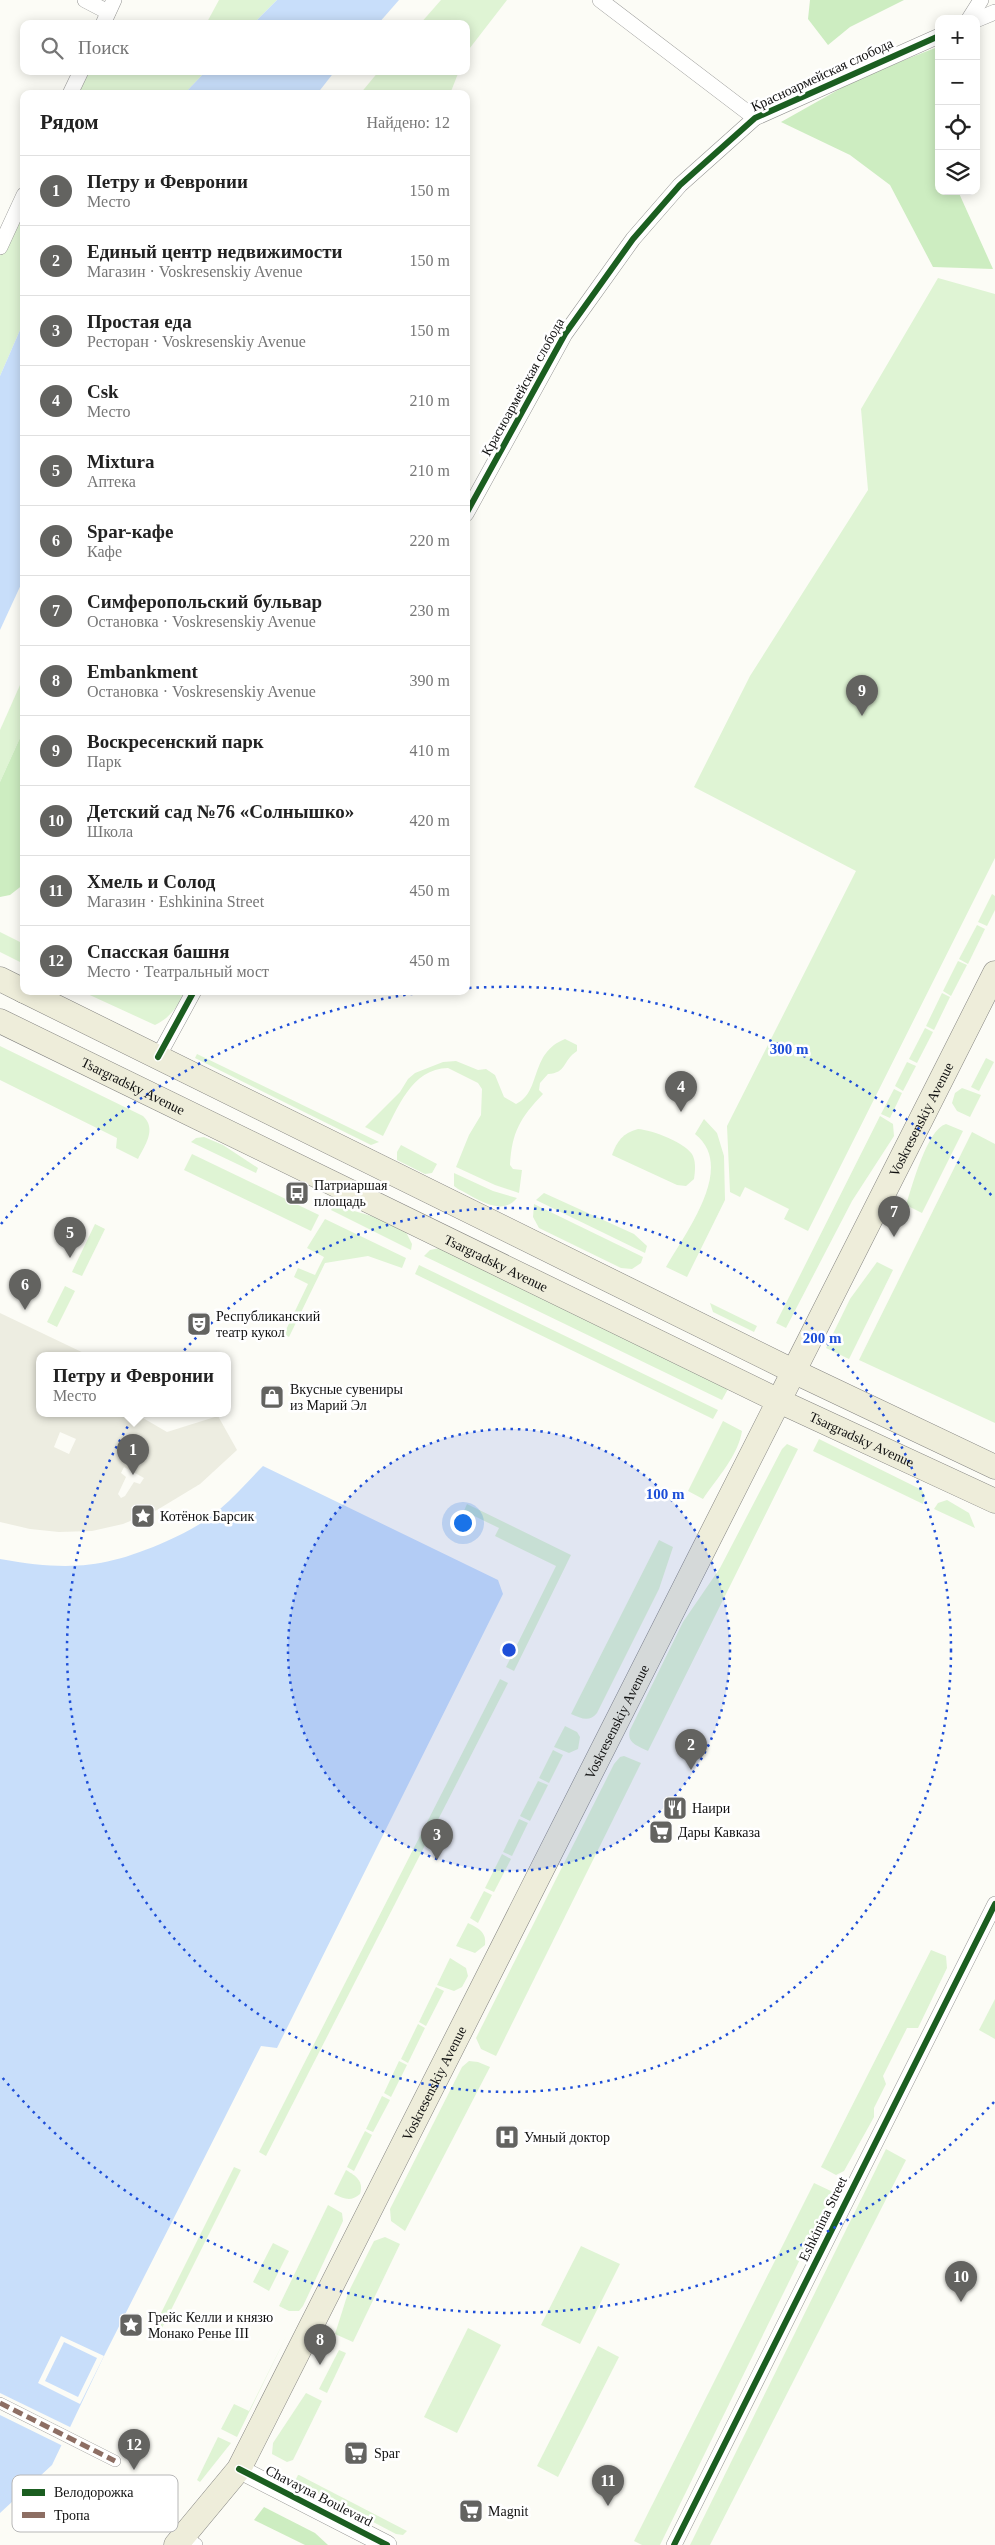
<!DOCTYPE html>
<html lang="ru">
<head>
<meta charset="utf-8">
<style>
	body { margin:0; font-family:"Times New Roman",serif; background:#f2f2f2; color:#222 }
	.controls { position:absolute; right:15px; top:15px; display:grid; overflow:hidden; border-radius:10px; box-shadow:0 2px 12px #0003 }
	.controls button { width:45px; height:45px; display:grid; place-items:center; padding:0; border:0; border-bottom:1px solid #e0e0e0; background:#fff; color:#222; font:25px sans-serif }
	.you { position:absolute; left:462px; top:1522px; width:18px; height:18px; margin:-12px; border:4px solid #fff; border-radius:50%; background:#1a73e8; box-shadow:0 0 0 8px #1a73e833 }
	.badge { display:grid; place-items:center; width:32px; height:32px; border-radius:50%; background:#636360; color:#fff; font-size:16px; font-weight:700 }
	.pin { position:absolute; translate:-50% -41px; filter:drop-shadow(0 1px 2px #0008) }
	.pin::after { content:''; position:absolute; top:26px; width:18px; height:15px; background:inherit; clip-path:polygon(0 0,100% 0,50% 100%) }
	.popup { position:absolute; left:36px; top:1352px; width:195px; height:65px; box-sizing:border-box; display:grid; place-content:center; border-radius:10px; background:#fff; filter:drop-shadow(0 1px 4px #0005); font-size:16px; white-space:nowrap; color:#767676 }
	.popup b { font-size:19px; color:#222 }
	.popup::after { content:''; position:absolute; left:50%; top:100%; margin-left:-10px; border:10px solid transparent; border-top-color:#fff }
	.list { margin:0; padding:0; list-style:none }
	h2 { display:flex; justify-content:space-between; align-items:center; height:65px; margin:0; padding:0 20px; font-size:21px }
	h2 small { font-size:16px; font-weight:400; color:#767676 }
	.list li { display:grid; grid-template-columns:32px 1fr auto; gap:15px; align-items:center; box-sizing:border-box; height:70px; padding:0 20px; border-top:1px solid #e0e0e0 }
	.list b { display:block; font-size:19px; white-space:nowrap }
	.list p { margin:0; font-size:16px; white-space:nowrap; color:#767676 }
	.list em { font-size:16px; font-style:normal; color:#767676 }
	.icon { flex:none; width:28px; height:28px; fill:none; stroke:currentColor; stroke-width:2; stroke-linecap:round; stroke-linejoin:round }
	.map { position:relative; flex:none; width:995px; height:2545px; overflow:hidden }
	.search { position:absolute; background:#fff; box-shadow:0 2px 12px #0003; left:20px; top:20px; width:450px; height:55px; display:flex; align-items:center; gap:12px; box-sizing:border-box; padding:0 18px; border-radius:10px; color:#767676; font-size:19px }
	.panel { position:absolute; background:#fff; box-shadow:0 2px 12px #0003; left:20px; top:90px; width:450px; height:905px; border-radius:10px }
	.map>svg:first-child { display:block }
</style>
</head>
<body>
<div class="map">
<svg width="995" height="2545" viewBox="0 0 995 2545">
	<rect width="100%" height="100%" fill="#fcfcf6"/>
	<g fill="#dff4d4">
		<polygon points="219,0 277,0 253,24 206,24"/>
		<polygon points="441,0 507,0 466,53 466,24 420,24"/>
		<polygon points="86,71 206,71 184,94 75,94"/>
		<polygon points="379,71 459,71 450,94 360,94"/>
		<polygon points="24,203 24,321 0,376 0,254"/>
		<polygon points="938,278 995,294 995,858 808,1231 784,1219 789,1209 745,1187 740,1197 730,1192 727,1126 856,871 694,787 750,676 868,490 861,409"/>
		<polygon points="24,676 24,729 0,782 0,730"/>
		<polygon points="992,894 995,896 995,910 987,926 978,922"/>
		<polygon points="977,925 985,929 968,964 959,959"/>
		<polygon points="0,932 24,944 24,964 0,952"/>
		<polygon points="958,961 967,965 951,996 943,991"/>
		<path d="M81,991H124L133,994L144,991H186C177,1007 171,1017 155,1025Z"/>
		<polygon points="942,993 950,997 934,1030 926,1026"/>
		<polygon points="925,1028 933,1032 917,1063 909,1059"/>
		<path d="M565,1039L577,1045V1051C562,1061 567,1073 548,1074L540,1083L539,1090L543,1094C520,1118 512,1132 510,1165L513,1169L522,1170L519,1193L495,1185L456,1167L469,1135L481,1115L482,1089L478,1083L448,1068C411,1069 398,1108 383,1136L365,1127L400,1092L408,1079L415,1073L443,1062L456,1061L478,1070L486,1069L495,1075L504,1097L516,1104C542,1092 529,1053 565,1039Z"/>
		<path d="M0,1046L143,1116C157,1129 145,1145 138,1159L116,1148L117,1138L0,1080Z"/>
		<polygon points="197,1054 379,1142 371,1145 195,1058"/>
		<polygon points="986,1058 994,1062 979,1091 971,1087"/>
		<polygon points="907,1062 916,1066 903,1091 895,1086"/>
		<polygon points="962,1088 981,1095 970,1117 957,1111 952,1103 955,1093"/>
		<polygon points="894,1089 902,1093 890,1118 881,1114"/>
		<polygon points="880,1116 893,1124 894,1136 852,1201 786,1328 776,1323"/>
		<path d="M704,1119L717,1133L724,1156L725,1200L687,1277L666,1267C685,1233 737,1167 695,1134Z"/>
		<path d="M946,1124L963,1131L922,1213L906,1205C912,1187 927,1129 946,1124Z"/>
		<path d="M638,1129C652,1130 687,1143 693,1156C696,1163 695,1172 694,1179L686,1186L677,1185L612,1155C617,1141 623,1133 638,1129Z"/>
		<polygon points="972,1132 995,1144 995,1423 859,1360"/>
		<polygon points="204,1137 223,1145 258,1168 256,1173 191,1142 196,1138"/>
		<polygon points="401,1145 437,1164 432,1173 425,1174 397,1160 397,1152"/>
		<polygon points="192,1154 319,1215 311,1231 184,1170"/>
		<path d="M454,1173L493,1191L517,1198C501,1218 475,1197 458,1189L454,1186Z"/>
		<polygon points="544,1193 634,1234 647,1246 645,1253 536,1200"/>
		<polygon points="534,1204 643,1257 641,1263 632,1269 621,1268 539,1228 533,1217"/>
		<polygon points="334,1205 378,1218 406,1232 412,1244 411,1250 331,1210"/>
		<polygon points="325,1219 406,1258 402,1268 368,1256 325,1263 289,1337 284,1334 308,1284 294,1277 298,1268 315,1275 324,1257 307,1248"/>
		<polygon points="95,1224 105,1229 82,1276 72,1272"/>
		<polygon points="439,1248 728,1389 722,1400 424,1256 430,1250"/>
		<polygon points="877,1262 893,1270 849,1359 826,1348 850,1299"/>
		<polygon points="419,1265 718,1410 713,1419 415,1274"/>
		<polygon points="65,1286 75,1291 57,1327 47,1322"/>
		<polygon points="710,1303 757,1326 754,1332 713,1312"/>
		<path d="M723,1421L742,1431C738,1456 717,1478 703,1499L688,1491Z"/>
		<polygon points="819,1439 922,1490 925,1496 923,1504 813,1451"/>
		<path d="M787,1444L798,1449L648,1751C638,1746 626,1743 630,1730L683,1622L720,1568L782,1449Z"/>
		<polygon points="947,1500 969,1513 975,1528 934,1509 938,1503"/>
		<polygon points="467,1504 571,1555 514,1671 506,1667 556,1566 495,1536 499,1528 464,1511"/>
		<path d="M659,1540L673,1547L659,1589L597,1713C589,1723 581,1718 571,1714Z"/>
		<polygon points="500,1679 508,1683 266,2156 259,2152"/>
		<polygon points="565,1726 577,1732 580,1737 578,1749 569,1753 554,1747"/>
		<polygon points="553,1750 563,1755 549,1783 539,1778"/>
		<polygon points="624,1756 641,1763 496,2056 481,2049 476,2038 614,1764 620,1757"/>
		<polygon points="538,1781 548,1785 530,1821 520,1816"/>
		<polygon points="519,1819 528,1823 512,1856 503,1852"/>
		<polygon points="502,1854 511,1859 494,1892 485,1888"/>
		<polygon points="484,1891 492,1895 478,1923 470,1918"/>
		<path d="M468,1923C478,1928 487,1932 485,1945L475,1953L456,1946Z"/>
		<polygon points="931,1950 946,1956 947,1968 918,2028 907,2028 883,2076 886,2084 874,2108 874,2117 844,2171 836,2175 821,2167"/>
		<polygon points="450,1958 466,1968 468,1976 462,1987 454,1991 437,1985"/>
		<polygon points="436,1987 444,1991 426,2026 419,2022"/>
		<polygon points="995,1999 995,2039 979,2030"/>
		<polygon points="418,2024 425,2028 408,2063 401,2059"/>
		<polygon points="399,2061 407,2065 391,2097 384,2093"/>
		<polygon points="469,2061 478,2062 490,2067 405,2231 391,2221 390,2209 462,2067"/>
		<polygon points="382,2096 390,2100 373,2132 366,2129"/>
		<polygon points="365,2131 372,2135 354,2171 347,2167"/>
		<polygon points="886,2149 906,2160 710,2545 690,2545"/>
		<polygon points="234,2167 241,2170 160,2332 153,2329"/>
		<path d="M346,2170C356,2176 364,2181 360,2194C351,2202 344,2199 334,2194Z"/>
		<polygon points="814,2183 833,2192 660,2545 642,2545 634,2541"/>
		<polygon points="328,2205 342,2213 343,2221 303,2306 299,2311 289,2311 279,2306"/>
		<polygon points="385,2237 400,2244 353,2342 335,2334 348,2293 374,2241"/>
		<polygon points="273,2243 289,2251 269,2291 253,2282"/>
		<polygon points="581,2246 620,2264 580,2344 541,2325"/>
		<polygon points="468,2328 501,2345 457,2433 424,2417"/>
		<polygon points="287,2335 237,2437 221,2429 234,2404 249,2411"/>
		<polygon points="598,2346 619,2357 558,2477 537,2466"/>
		<polygon points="339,2350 346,2353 327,2393 319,2389"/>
		<polygon points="306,2393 322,2401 293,2460 287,2462 272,2454 273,2443"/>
		<polygon points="218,2437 231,2443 200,2482 197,2480"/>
		<polygon points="298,2475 299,2475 407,2531 403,2535 396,2534 295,2481"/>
	</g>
	<g fill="#cdedc1">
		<polygon points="810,0 904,0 850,27 828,45 808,19"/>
		<polygon points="935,48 939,101 935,138 939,147 939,191 958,191 993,269 933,267 890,185 850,155 781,122 861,77"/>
		<polygon points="24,729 24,884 10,895 0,897 0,782"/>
		<polygon points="264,2507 315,2533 328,2545 305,2545 254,2520"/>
	</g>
	<path fill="#edede1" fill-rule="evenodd" d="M0,1313L90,1356H39V1414H136L167,1432L218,1416L237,1450L200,1484L157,1510L123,1524L92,1531L59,1532L30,1529L0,1522ZM60,1432L76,1439L69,1454L54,1447ZM124,1467L144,1478L140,1484L134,1482L125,1496L121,1498L118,1494L126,1477L121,1473Z"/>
	<g fill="#c8defa">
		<polygon points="277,0 399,0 378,24 253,24"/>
		<polygon points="206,71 335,71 317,94 184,94"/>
		<polygon points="24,321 24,578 0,630 0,376"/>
		<path d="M263,1466L498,1580L503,1594L277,2048L261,2046L104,2356L52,2465L0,2513V1559C68,1571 104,1569 167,1541C185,1533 206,1522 220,1509C235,1496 249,1480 263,1466Z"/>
	</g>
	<g fill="#fcfcf6" fill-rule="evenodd">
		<path d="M61,2336L104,2356L80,2404L38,2383ZM64,2342L97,2358L78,2397L45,2381Z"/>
		<polygon points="0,2393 72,2428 63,2446 0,2415"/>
	</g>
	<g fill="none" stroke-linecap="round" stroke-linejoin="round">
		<g stroke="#969694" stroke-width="12">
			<polyline id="pedestrian" points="0,2403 115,2461"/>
		</g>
		<g stroke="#969694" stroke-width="16">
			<g id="minor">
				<polyline points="85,0 108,12"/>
				<polyline points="600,0 755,118"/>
				<polyline points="969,19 981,0"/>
				<polyline points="976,20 995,12"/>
				<polyline points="103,24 114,0"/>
				<polyline points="70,94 81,71"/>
				<polyline points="0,247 24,195"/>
				<polyline points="466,514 565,334 633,239 680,185 755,118 939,36"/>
				<polyline points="158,1057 194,991"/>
				<polyline points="182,2538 195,2545"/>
				<polyline points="674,2545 995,1904"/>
			</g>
		</g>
		<g stroke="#969694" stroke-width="20">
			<polyline id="tertiary" points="239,2469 387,2545"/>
		</g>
		<g stroke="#848481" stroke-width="25">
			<g id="primary">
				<polyline points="0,979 24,991"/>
				<polyline points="24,991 793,1371 995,1467"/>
				<path id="s1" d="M0,1021L779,1401L995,1501"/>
				<path id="s2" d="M176,2545L239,2469L995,973"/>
			</g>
		</g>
		<use href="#pedestrian" stroke="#fffffe" stroke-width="11"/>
		<use href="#minor" stroke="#fffffe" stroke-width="15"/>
		<use href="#tertiary" stroke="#fffffe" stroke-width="19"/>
		<use href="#primary" stroke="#eeedda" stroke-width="24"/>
		<polyline stroke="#8d6e63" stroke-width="5" stroke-dasharray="10 5" stroke-linecap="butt" points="0,2403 115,2461"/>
		<g stroke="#fff" stroke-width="9">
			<g id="cycleway">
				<polyline points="466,514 565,334 633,239 680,185 755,118 939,36"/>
				<polyline points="158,1057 194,991"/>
				<polyline points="239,2469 387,2545"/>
				<polyline points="674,2545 995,1904"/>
			</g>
		</g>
		<use href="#cycleway" stroke="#1b5e20" stroke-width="6"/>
	</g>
	<circle cx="509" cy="1650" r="221" fill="#1d4ed8" fill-opacity=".12"/>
	<g fill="none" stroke="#1d4ed8" stroke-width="2.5" stroke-dasharray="2.5 5">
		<circle cx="509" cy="1650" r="221"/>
		<circle cx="509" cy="1650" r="442"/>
		<path d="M994 2102A663 663 0 0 1 1 2076M1 1224A663 663 0 0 1 434 991M469 988A663 663 0 0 1 994 1198"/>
	</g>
	<defs>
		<g id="bus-square" transform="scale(1.25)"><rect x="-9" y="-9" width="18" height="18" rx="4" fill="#636360" stroke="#fff"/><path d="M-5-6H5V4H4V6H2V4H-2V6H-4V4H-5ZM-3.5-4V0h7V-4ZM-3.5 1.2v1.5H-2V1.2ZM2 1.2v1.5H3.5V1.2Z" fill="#fff"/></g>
		<g id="theatre-square" transform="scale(1.25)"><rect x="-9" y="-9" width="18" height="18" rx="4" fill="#636360" stroke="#fff"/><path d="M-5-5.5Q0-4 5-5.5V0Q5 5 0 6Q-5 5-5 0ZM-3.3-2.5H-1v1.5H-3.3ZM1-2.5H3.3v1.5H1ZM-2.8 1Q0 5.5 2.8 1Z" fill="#fff"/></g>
		<g id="shop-square" transform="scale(1.25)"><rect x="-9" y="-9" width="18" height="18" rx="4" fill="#636360" stroke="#fff"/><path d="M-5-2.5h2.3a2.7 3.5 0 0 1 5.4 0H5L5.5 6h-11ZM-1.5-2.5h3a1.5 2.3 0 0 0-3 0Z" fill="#fff"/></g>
		<g id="sight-square" transform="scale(1.25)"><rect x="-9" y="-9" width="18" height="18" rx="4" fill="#636360" stroke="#fff"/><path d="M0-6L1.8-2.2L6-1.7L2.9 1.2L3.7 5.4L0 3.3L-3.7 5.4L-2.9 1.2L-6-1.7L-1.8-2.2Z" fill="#fff"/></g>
		<g id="restaurant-square" transform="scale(1.25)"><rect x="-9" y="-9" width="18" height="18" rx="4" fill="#636360" stroke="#fff"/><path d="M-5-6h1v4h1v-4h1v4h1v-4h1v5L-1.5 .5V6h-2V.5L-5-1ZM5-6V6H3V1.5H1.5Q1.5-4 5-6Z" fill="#fff"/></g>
		<g id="supermarket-square" transform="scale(1.25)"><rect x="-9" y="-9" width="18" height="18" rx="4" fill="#636360" stroke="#fff"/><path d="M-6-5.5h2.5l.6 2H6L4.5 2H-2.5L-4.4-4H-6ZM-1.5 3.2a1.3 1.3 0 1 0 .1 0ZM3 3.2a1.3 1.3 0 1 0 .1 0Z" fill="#fff"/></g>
		<g id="hospital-square" transform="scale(1.25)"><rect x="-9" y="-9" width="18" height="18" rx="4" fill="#636360" stroke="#fff"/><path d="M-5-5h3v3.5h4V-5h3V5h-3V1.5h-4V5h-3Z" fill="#fff"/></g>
	</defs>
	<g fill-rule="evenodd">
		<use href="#bus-square" x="297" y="1193"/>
		<use href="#theatre-square" x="199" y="1324"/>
		<use href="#shop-square" x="272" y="1397"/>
		<use href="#sight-square" x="143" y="1516"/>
		<use href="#restaurant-square" x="675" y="1808"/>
		<use href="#supermarket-square" x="661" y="1832"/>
		<use href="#hospital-square" x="507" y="2137"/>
		<use href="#sight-square" x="131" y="2325"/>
		<use href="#supermarket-square" x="356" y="2453"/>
		<use href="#supermarket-square" x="471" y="2511"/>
	</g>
	<g text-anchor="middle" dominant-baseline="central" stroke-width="5" stroke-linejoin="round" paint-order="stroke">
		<g font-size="14" fill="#101010" stroke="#fff">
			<text transform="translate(822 75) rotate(-25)">Красноармейская слобода</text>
			<text transform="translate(523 387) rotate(-61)">Красноармейская слобода</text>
			<text stroke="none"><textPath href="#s1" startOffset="148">Tsargradsky Avenue</textPath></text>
			<text stroke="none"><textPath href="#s2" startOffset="1611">Voskresenskiy Avenue</textPath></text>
			<text stroke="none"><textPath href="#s1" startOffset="552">Tsargradsky Avenue</textPath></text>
			<text stroke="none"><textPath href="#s1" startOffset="958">Tsargradsky Avenue</textPath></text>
			<text stroke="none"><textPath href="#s2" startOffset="936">Voskresenskiy Avenue</textPath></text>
			<text stroke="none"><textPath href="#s2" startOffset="531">Voskresenskiy Avenue</textPath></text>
			<text transform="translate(823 2219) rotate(-64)">Eshkinina Street</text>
			<text transform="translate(319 2496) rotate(27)">Chavayna Boulevard</text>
		</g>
		<g font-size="14" fill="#101010" stroke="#fff" text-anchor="start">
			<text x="314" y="1185">Патриаршая<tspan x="314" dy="16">площадь</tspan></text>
			<text x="216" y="1316">Республиканский<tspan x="216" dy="16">театр кукол</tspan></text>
			<text x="290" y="1389">Вкусные сувениры<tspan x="290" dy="16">из Марий Эл</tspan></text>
			<text x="160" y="1516">Котёнок Барсик</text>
			<text x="692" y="1808">Наири</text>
			<text x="678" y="1832">Дары Кавказа</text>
			<text x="524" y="2137">Умный доктор</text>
			<text x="148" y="2317">Грейс Келли и князю<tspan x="148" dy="16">Монако Ренье III</tspan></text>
			<text x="374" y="2453">Spar</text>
			<text x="488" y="2511">Magnit</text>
		</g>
	</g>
	<rect x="12" y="2475" width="166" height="57" rx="8" fill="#fff" stroke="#b7b7b7" stroke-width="1"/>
	<rect x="22" y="2489" width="23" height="7" fill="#1b5e20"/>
	<rect x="22" y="2512" width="23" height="6" fill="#8d6e63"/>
	<g font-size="14" fill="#101010">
		<text x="54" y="2497">Велодорожка</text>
		<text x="54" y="2520">Тропа</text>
	</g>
	<circle cx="509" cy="1650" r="8" fill="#1d4ed8" stroke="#fff" stroke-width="2.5"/>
	<g font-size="15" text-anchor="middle" font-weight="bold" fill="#1d4ed8" stroke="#fff" stroke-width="5" stroke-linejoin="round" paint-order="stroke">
		<text x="789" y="1054">300 m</text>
		<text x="822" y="1343">200 m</text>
		<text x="665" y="1499">100 m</text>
	</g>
</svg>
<div class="controls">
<button>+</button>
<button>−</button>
<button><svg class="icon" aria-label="locate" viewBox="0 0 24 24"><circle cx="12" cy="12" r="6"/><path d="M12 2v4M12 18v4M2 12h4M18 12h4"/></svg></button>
<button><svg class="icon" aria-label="layers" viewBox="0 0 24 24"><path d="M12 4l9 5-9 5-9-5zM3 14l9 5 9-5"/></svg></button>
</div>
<div class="you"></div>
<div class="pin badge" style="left:133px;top:1475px">1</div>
<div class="popup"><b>Петру и Февронии</b>Место</div>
<div class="pin badge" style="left:691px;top:1770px">2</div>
<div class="pin badge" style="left:437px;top:1860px">3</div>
<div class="pin badge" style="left:681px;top:1112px">4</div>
<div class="pin badge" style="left:70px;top:1258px">5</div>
<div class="pin badge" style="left:25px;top:1310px">6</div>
<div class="pin badge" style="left:894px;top:1237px">7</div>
<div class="pin badge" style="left:320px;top:2365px">8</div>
<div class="pin badge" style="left:862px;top:716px">9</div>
<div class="pin badge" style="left:961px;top:2302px">10</div>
<div class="pin badge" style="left:608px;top:2506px">11</div>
<div class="pin badge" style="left:134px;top:2470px">12</div>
<div class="search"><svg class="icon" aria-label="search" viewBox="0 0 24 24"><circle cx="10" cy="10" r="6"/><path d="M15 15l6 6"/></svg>Поиск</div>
<section class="panel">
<h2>Рядом<small>Найдено: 12</small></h2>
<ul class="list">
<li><span class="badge">1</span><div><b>Петру и Февронии</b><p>Место</p></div><em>150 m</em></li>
<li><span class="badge">2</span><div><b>Единый центр недвижимости</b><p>Магазин · Voskresenskiy Avenue</p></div><em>150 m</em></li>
<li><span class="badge">3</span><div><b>Простая еда</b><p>Ресторан · Voskresenskiy Avenue</p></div><em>150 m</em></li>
<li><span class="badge">4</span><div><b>Csk</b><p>Место</p></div><em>210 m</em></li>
<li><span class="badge">5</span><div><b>Mixtura</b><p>Аптека</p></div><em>210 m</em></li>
<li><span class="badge">6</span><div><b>Spar-кафе</b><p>Кафе</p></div><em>220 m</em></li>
<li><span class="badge">7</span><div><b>Симферопольский бульвар</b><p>Остановка · Voskresenskiy Avenue</p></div><em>230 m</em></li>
<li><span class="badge">8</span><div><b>Embankment</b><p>Остановка · Voskresenskiy Avenue</p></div><em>390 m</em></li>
<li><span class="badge">9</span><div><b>Воскресенский парк</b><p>Парк</p></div><em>410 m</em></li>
<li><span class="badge">10</span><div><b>Детский сад №76 «Солнышко»</b><p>Школа</p></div><em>420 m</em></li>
<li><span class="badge">11</span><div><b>Хмель и Солод</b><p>Магазин · Eshkinina Street</p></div><em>450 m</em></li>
<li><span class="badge">12</span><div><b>Спасская башня</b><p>Место · Театральный мост</p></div><em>450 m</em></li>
</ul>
</section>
</div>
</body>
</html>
